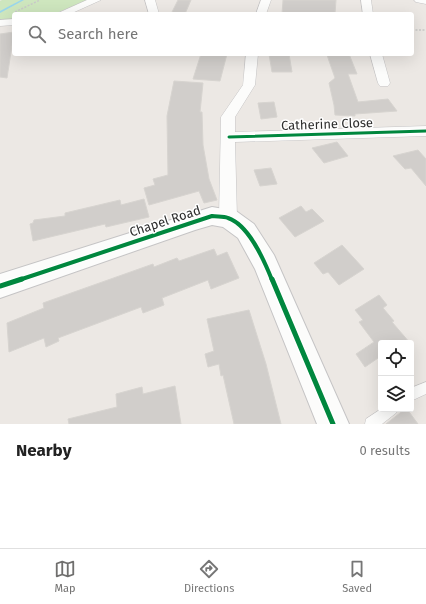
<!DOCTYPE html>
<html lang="en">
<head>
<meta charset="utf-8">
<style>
	body { margin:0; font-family:"Fira Sans",sans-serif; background:#f2f2f2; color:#222 }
	.controls { position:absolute; right:12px; bottom:12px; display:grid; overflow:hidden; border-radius:4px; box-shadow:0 4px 16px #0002 }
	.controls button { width:36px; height:36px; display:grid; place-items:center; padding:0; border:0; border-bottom:1px solid #e0e0e0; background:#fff; color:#222; font:20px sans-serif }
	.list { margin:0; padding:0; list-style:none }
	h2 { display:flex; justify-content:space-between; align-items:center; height:52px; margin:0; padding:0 16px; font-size:17px }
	h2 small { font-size:13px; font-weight:400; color:#767676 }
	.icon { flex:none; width:22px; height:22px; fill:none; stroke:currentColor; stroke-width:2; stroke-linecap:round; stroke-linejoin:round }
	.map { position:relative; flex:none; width:426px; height:424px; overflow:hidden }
	.search { position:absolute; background:#fff; box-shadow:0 4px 16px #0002; left:12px; right:12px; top:12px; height:44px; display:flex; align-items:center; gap:10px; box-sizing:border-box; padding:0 14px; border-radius:4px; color:#767676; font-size:15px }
	.sheet { height:124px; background:#fff }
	nav { display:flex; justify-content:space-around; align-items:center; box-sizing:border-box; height:56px; border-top:1px solid #e0e0e0; background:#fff; font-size:11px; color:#767676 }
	nav a { display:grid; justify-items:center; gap:2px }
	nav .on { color:#706f6e }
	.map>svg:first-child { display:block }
</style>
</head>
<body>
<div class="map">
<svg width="426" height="424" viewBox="0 0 426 424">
	<rect width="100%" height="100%" fill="#ece8e4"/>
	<polygon fill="#cee6be" points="2,0 89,0 54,14 14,14 14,20 0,21 0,1"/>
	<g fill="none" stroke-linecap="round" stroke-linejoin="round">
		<polygon fill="#99d6ec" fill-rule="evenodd" points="21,0 24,0 0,13 0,11"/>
	</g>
	<g fill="#d1cecb" stroke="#d7d4d0">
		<polygon points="178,0 191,0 185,14 171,14"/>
		<polygon points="283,0 336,0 335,14 282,14"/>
		<polygon points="14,32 7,78 0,77 0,34"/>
		<polygon points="201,54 227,54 220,81 193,79"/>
		<polygon points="269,54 289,54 292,72 272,72"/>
		<polygon points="349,54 357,74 348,74 358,102 388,99 397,111 355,114 355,116 335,115 334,105 329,83 335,78 327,55"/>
		<polygon points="174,81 203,83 200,112 202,112 203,145 209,179 217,200 204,203 199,191 149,205 144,188 155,185 153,179 168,175 167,116"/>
		<polygon points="274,102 277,117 261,119 258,103"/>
		<polygon points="337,142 348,156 324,163 312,148"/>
		<polygon points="418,150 426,159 426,186 411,168 405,169 393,156"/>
		<polygon points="271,168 277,184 260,186 254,170"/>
		<polygon points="144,199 149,217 106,227 105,224 33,241 30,224 33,223 34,220 65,216 65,213 120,200 121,205"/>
		<polygon points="301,206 306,212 312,209 324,221 295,237 279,218"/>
		<polygon points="342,245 364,269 339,285 328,272 323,274 314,263"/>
		<polygon points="214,249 217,256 227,252 239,278 211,289 208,280 162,298 164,305 143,313 141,307 58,338 59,341 46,347 44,338 9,352 7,323 44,308 43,303 153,264 154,267 177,258 179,261"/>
		<polygon points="379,295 387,305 383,308 394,321 392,322 410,343 381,343 381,356 365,367 356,354 374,342 359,322 363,320 355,310"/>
		<polygon points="249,310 266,364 281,424 234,424 223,375 221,376 219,364 208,367 205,354 214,351 207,319"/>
		<polygon points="175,386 181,424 69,424 68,419 117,407 116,394 142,387 143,394"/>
		<polygon points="405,409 407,409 418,424 386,424"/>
	</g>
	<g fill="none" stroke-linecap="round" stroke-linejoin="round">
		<g stroke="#c5c4c5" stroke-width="1">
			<g id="lane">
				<polygon points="426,382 426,394 411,401 411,388"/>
				<polygon points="381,409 398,409 396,413 382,424 365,424 366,419"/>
			</g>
		</g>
		<g stroke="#c5c4c5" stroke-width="1">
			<g id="street">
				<polygon points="87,0 101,0 70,14 56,14"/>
				<polygon points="145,0 155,0 159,14 149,14"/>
				<polygon points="261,0 271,0 266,14 256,14"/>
				<polygon points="361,0 371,0 373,14 363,14"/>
				<polygon points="414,0 426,0 426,4 416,2"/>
				<polygon points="14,19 14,25 0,26 0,20"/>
				<polygon points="246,54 258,54 255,85 235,117 235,132 426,126 426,136 235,142 237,218 234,223 228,225 222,223 219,218 221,117 243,85"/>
				<polygon points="370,54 382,54 390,83 388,86 380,86 378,83"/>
			</g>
		</g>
		<g stroke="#c5c4c5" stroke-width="2">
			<polygon id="secondary" points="212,207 236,211 254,224 274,255 349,424 317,424 255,269 238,238 223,227 212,225 195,230 0,298 0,274"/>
		</g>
		<g stroke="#c9c9c8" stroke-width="1.5" stroke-dasharray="2 1.5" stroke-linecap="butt">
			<polyline points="15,12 40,0"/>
			<polyline points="412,30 426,30"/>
		</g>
		<use href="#lane" fill="#fcfcfb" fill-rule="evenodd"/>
		<use href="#street" fill="#fcfcfb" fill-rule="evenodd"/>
		<use href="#secondary" fill="#fcfcfb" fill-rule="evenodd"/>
		<g stroke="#fff" stroke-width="5">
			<polyline id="cycleway-far2" points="229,137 426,131"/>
		</g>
		<g stroke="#fff" stroke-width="6">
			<path id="cycleway-far1" d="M19,280L212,216C217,217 223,216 228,218C249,225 264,260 272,280"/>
		</g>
		<g stroke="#fff" stroke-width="8">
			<g id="cycleway">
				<polyline points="272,279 333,424"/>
				<polyline points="0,286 22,279"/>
			</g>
		</g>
		<use href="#cycleway-far2" stroke="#00873e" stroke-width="3"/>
		<use href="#cycleway-far1" stroke="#00873e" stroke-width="4"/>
		<use href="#cycleway" stroke="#00873e" stroke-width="5"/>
	</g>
	<g text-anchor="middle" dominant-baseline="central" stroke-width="3" stroke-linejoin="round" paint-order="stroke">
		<g font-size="13" fill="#2e2e2e" stroke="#fff">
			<text transform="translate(327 124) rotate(-2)">Catherine Close</text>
			<text transform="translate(165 221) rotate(-18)">Chapel Road</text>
		</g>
	</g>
</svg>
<div class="controls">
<button><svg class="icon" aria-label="locate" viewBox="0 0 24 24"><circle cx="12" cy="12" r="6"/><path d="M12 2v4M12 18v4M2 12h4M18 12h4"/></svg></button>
<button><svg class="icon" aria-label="layers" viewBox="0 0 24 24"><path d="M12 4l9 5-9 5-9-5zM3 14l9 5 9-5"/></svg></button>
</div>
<div class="search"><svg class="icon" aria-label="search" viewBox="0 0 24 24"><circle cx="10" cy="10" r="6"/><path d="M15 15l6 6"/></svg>Search here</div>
</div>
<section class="sheet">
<h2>Nearby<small>0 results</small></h2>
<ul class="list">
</ul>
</section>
<nav>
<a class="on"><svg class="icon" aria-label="map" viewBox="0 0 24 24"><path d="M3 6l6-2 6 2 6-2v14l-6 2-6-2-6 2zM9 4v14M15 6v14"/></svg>Map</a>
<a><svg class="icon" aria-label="directions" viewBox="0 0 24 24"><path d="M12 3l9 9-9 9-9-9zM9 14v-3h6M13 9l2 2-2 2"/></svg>Directions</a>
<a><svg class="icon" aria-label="saved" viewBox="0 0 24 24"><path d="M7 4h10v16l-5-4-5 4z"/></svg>Saved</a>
</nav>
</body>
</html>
